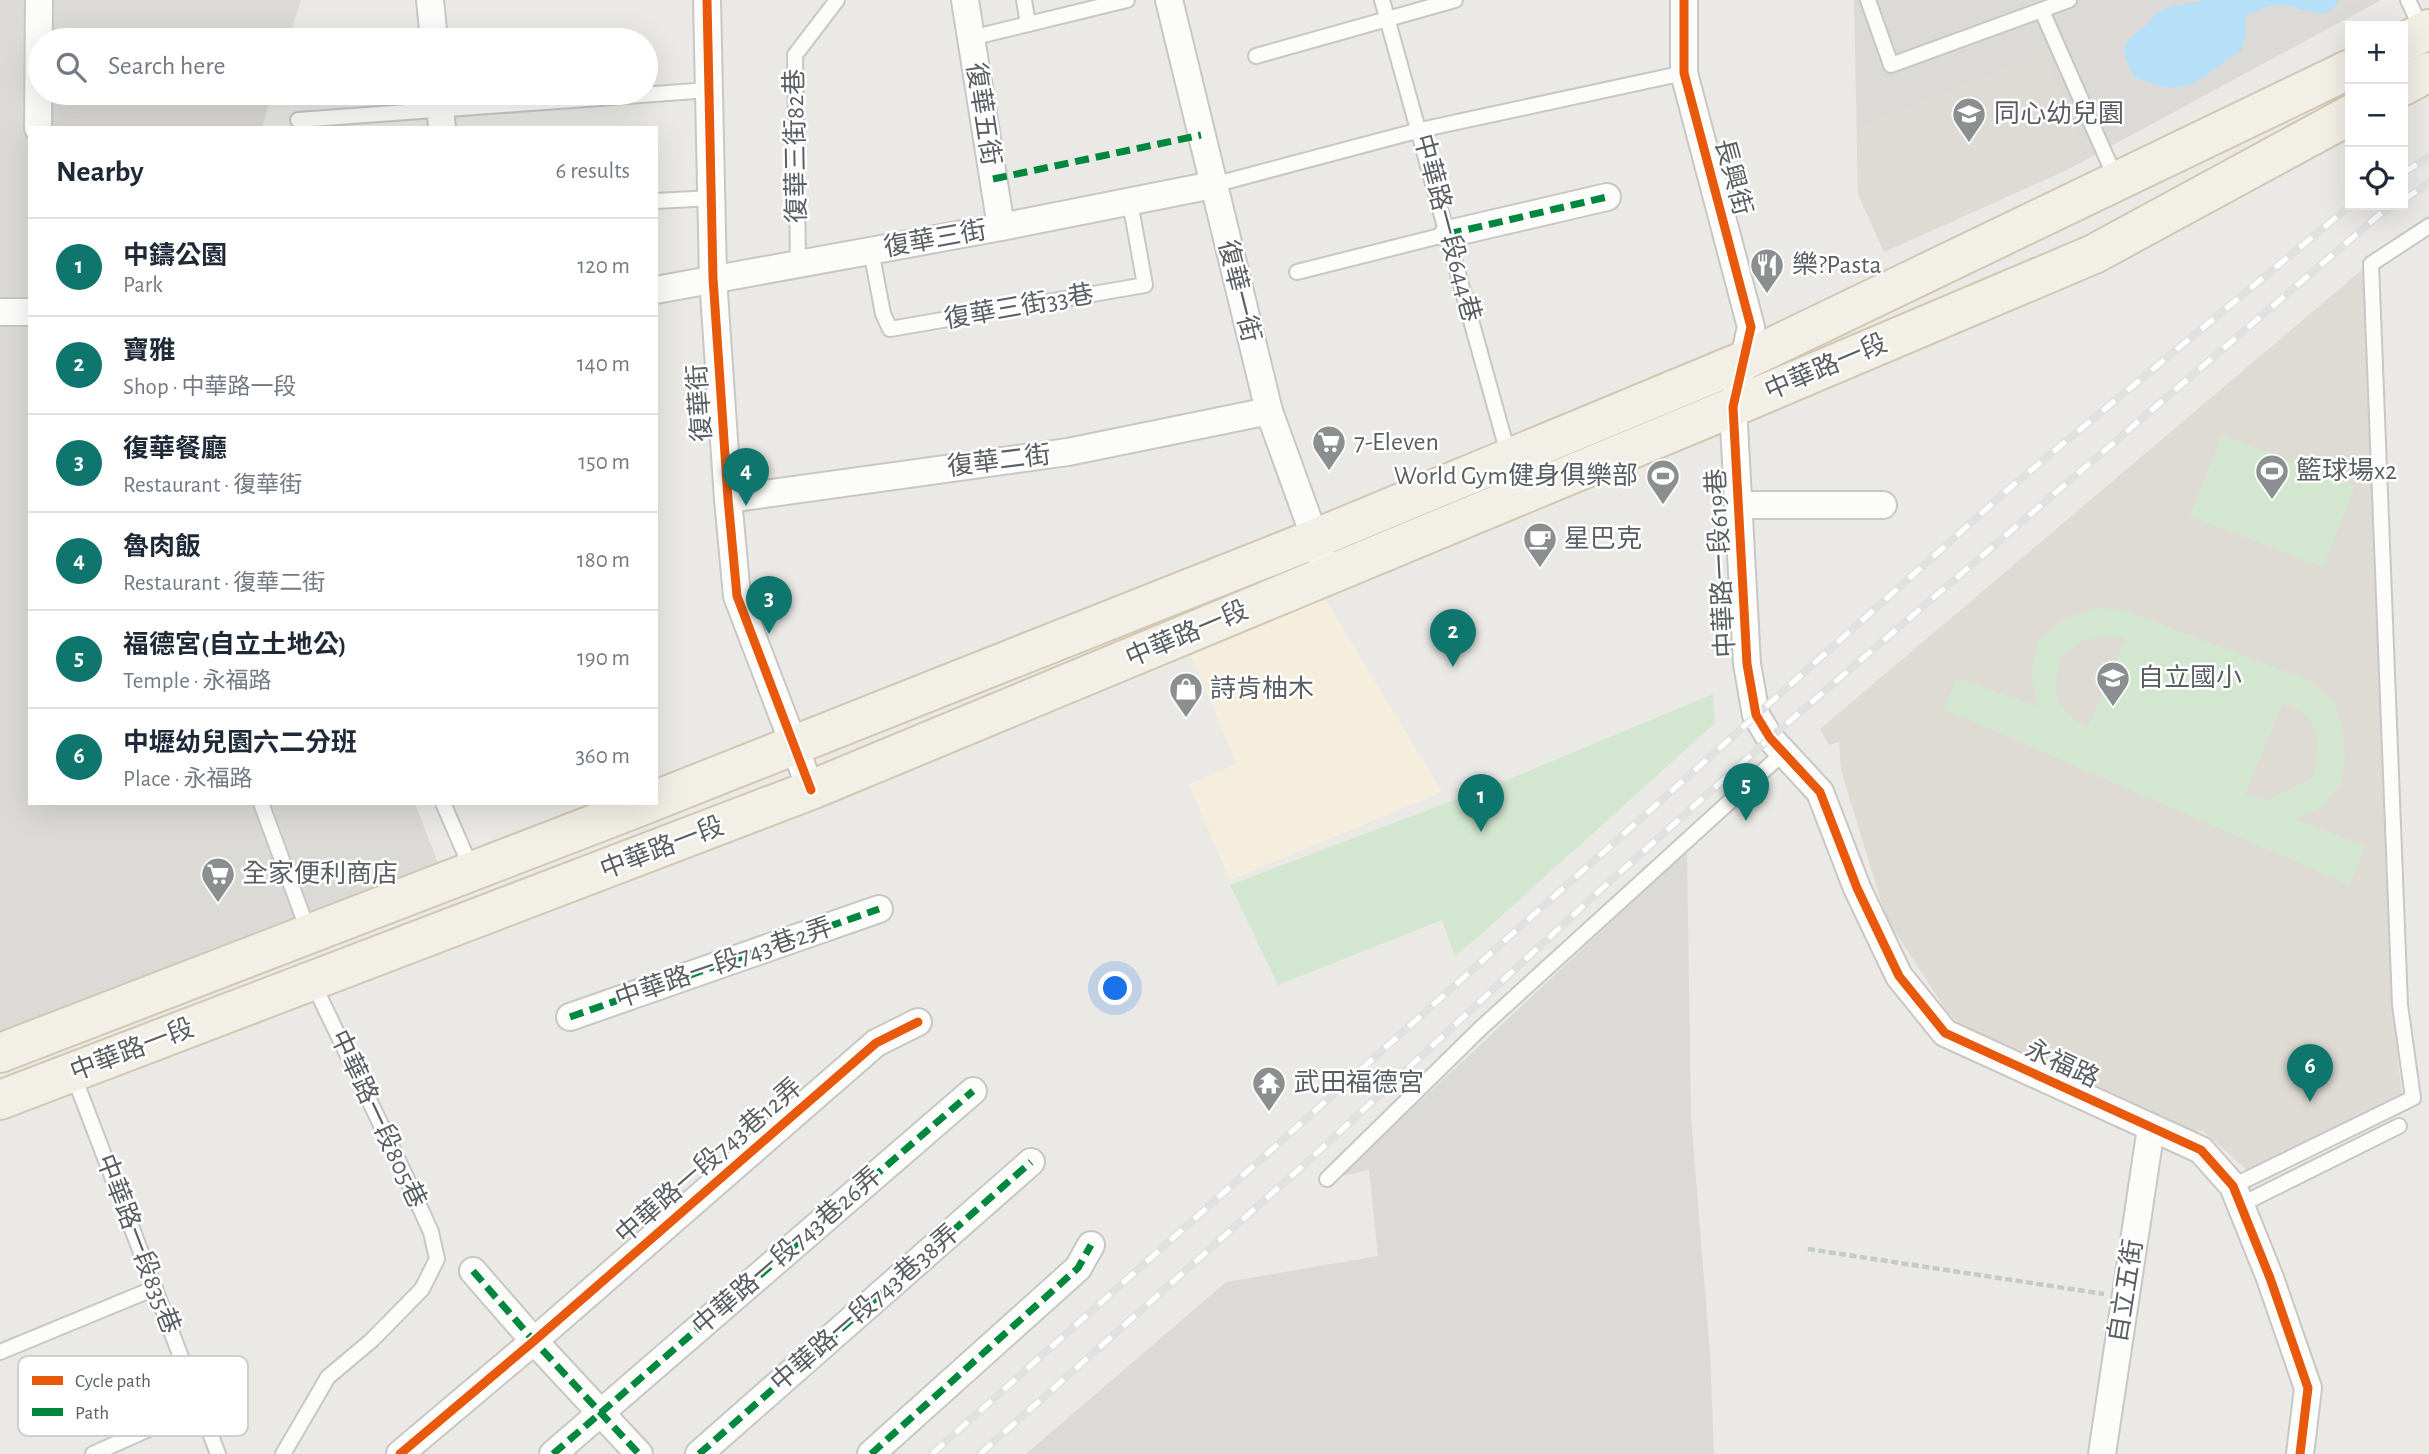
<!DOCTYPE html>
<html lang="en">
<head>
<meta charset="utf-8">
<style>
	body { margin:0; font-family:"Alegreya Sans","Noto Sans TC",sans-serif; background:#f6f6f7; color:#1f2937 }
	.controls { position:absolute; right:21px; top:21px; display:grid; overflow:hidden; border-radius:0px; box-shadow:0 7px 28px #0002 }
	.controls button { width:63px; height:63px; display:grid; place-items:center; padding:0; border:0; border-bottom:2px solid #e0e1e3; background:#fff; color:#1f2937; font:35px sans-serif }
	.you { position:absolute; left:1116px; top:989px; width:24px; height:24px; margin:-18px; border:5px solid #fff; border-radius:50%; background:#1a73e8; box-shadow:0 0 0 10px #1a73e833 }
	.badge { display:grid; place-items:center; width:46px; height:46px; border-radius:50%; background:#0f766e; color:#fff; font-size:23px; font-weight:700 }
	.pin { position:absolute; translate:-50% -58px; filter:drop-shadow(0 2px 4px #0008) }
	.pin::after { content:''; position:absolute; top:37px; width:24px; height:21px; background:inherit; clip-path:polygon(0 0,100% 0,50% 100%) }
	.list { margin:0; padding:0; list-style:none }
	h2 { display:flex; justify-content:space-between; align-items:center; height:91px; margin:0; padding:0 28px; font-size:30px }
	h2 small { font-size:23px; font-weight:400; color:#747a83 }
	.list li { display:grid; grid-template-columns:46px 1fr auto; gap:21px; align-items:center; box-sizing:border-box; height:98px; padding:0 28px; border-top:2px solid #e0e1e3 }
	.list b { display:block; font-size:26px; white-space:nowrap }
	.list p { margin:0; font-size:23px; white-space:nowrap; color:#747a83 }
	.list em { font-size:23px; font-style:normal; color:#747a83 }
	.icon { flex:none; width:38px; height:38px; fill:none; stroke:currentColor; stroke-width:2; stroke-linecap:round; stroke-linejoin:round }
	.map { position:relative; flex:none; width:2429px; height:1454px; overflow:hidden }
	.search { position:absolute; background:#fff; box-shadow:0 7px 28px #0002; left:28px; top:28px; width:630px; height:77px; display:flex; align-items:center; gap:18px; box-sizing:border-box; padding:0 24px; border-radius:38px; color:#747a83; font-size:26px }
	.panel { position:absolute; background:#fff; box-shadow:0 7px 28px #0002; left:28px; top:126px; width:630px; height:679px; border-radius:0px }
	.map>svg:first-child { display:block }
</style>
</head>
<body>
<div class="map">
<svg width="2429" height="1454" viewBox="0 0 2429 1454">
	<rect width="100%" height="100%" fill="#eae9e5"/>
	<polygon fill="#f5eedd" points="1325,599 1442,792 1230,880 1189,784 1237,764 1191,656"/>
	<g fill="#dbdad6">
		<polygon points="0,0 301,0 288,40 40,40 40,93 272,93 262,128 30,128 30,803 415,803 439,866 0,1034"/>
		<polygon points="1854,0 2381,0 2067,170 1884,252 1858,194"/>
		<polygon points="1687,851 1691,1118 1710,1352 1714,1454 1026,1454 1226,1282 1378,1256 1369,1170 1327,1179 1367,1151"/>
	</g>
	<g fill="#dedbd4">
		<polygon points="2043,52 2086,159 1884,252 1858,194 1857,128"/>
		<polygon points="2363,269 2392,1006 2402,1096 2248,1171 2203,1131 2178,1131 1966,1030 1948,1013 1886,918 1841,770 1839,742 1829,745 1820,729"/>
	</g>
	<g fill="#d3e7d0" fill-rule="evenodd">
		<polygon points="2222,435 2355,486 2323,567 2190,516"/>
		<path d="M2098,608L2126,611L2310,681L2334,703L2342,725L2345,758L2340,784L2322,807L2295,819L2365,846L2350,885L1944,709L1957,678L2038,707L2031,672L2039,641L2065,619ZM2102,636L2126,638L2088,728C2052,706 2051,696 2061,656L2082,641ZM2283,703C2323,715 2319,742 2314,777L2269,800L2245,794Z"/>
		<polygon points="1713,694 1715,723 1478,937 1455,956 1442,920 1278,985 1230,885 1507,780"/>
	</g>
	<path fill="#b6e0f7" d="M2205,0H2339C2325,28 2300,3 2277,5C2266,5 2254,13 2244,16L2246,30L2242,50C2222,61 2199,87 2174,88C2162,88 2148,82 2136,78C2118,51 2121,43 2146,25C2150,22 2153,16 2157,13C2170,4 2190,4 2205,0Z"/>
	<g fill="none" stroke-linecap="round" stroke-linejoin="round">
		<g stroke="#c7c7c7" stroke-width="18">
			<g id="lane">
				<polyline points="1024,0 1028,24"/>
				<polyline points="1382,0 1509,457"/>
				<polyline points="1868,0 1891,65 2069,0"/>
				<polyline points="2408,0 2423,32"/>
				<polyline points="2042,11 2116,179"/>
				<polyline points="971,38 1127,0"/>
				<polyline points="1256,56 1455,0"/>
				<polyline points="298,120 709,90"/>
				<polyline points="1213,185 1420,130 1684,73"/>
				<polyline points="656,201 712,198"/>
				<polyline points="871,250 883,314 890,329 1145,285 1130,202"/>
				<polyline points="798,263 795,55 837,0"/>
				<polyline points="1297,272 1448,234"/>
				<polyline points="261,803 309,933"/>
				<polyline points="443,803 472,870"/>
				<polyline points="73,1074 218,1454"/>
				<polyline points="1327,1179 1482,1027 1783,753"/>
				<polyline points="2233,1186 2413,1098 2400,1005 2371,264 2429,226"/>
				<polyline points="2240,1205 2399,1126"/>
				<polyline points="0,1352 155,1288"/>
				<polyline points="93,1454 200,1406"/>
				<polyline points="283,1454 328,1377 372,1340 422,1289 437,1259 431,1232 407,1179 313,983"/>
			</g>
		</g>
		<g stroke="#c7c7c7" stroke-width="30">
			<g id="street">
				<polyline points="430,0 434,40"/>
				<polyline points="707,0 713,278 728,499 737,596 811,790"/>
				<polyline points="965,0 1001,227"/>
				<polyline points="1169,0 1269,411 1321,555"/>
				<polyline points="1684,0 1684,73 1751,327 1733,407 1747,664 1756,715 1770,738 1820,792 1857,888 1899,976 1945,1033 2201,1150 2233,1186 2270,1278 2308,1388 2300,1454"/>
				<polyline points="439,93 442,128"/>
				<polyline points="38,128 39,0"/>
				<polyline points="1448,234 1607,197"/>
				<polyline points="656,290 1001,227 1213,185"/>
				<polyline points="0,312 30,312"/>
				<polyline points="728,499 1068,452 1269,411"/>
				<polyline points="1738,505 1883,505"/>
				<polyline points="570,1017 879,909"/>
				<polyline points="473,1271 534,1341 639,1454"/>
				<polyline points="400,1454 534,1341 876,1043 918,1022"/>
				<polyline points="553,1454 973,1091"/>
				<polyline points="699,1454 1031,1162"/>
				<polyline points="871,1454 1078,1268 1091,1245"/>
				<polyline points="2102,1454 2151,1128"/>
			</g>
		</g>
		<g stroke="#d2c7b2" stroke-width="42">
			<g id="primary">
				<polyline points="2403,43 2429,29"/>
				<polyline points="2403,86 2429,72"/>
				<polyline points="656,800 1314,539 1741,362 2350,69"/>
				<polyline points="0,1053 649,803"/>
				<polyline points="0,1100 811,790 1733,407 2094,254 2350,115"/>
			</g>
		</g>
		<polyline stroke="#c4cac7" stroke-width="4.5" stroke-dasharray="7 3.5" stroke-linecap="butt" points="1808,1249 2104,1294"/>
		<use href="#lane" stroke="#fcfcfb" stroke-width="14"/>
		<use href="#street" stroke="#fcfcfb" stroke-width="26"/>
		<use href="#primary" stroke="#f2efe7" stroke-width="38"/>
		<g stroke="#e2e1e2" stroke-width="8">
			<g id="rail">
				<polyline points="2403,173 2429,157"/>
				<polyline points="2403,200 2429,183"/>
				<polyline points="932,1454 2012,486 2351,205"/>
				<polyline points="980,1454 1306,1163 1597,893 1770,738 2380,214 2395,205"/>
			</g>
		</g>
		<use href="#rail" stroke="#fff" stroke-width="5" stroke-dasharray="16" stroke-linecap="butt"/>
		<g stroke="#00873e" stroke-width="7" stroke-dasharray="14 7" stroke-linecap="butt">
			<polyline points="993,179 1201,135"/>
			<polyline points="1448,234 1607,197"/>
			<polyline points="570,1017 879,909"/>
			<polyline points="473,1271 534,1341 639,1454"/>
			<polyline points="553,1454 973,1091"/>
			<polyline points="699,1454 1031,1162"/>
			<polyline points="871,1454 1078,1268 1091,1245"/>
		</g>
		<g stroke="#fff" stroke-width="13">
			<g id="cycleway">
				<polyline points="707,0 713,278 728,499 737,596 811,790"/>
				<polyline points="1684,0 1684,73 1751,327 1733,407 1747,664 1756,715 1770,738 1820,792 1857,888 1899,976 1945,1033 2201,1150 2233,1186 2270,1278 2308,1388 2300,1454"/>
				<polyline points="400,1454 534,1341 876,1043 918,1022"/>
			</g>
		</g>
		<use href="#cycleway" stroke="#e8590c" stroke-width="9"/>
	</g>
	<defs>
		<g id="school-pin" transform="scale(1.75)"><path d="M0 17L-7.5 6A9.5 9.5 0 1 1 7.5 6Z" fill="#8c8f90" stroke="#fff"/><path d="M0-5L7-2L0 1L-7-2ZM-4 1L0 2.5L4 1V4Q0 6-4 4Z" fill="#fff"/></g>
		<g id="restaurant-pin" transform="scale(1.75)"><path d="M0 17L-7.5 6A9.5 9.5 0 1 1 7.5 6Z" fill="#8c8f90" stroke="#fff"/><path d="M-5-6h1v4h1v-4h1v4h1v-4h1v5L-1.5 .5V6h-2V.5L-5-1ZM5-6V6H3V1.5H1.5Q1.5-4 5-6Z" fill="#fff"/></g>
		<g id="supermarket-pin" transform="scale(1.75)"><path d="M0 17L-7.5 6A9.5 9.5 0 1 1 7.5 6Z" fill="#8c8f90" stroke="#fff"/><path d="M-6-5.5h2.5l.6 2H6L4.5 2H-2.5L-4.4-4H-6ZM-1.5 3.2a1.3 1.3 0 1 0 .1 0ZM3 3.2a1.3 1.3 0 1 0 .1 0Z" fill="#fff"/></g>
		<g id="stadium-pin" transform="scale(1.75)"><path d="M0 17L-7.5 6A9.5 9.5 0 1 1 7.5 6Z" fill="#8c8f90" stroke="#fff"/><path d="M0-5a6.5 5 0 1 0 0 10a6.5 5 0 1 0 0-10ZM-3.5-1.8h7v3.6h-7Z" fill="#fff"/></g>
		<g id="cafe-pin" transform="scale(1.75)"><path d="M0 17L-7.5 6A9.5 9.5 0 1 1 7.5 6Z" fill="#8c8f90" stroke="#fff"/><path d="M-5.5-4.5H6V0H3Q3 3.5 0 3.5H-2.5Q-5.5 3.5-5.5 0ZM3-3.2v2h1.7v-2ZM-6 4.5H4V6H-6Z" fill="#fff"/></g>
		<g id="shop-pin" transform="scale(1.75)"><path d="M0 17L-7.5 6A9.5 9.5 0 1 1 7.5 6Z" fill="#8c8f90" stroke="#fff"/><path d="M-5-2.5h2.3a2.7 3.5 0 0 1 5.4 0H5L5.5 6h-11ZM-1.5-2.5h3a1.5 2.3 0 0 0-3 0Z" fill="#fff"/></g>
		<g id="temple-pin" transform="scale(1.75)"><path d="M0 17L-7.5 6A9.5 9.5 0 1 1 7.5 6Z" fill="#8c8f90" stroke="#fff"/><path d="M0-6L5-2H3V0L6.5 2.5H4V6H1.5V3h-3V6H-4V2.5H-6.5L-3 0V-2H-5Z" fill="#fff"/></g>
	</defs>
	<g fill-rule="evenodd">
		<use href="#school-pin" x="1969" y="114"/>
		<use href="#restaurant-pin" x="1767" y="265"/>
		<use href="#supermarket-pin" x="1329" y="442"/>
		<use href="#stadium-pin" x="2272" y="471"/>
		<use href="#stadium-pin" x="1663" y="476"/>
		<use href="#cafe-pin" x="1540" y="539"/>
		<use href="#school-pin" x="2113" y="678"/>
		<use href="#shop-pin" x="1186" y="689"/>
		<use href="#supermarket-pin" x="218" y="874"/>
		<use href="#temple-pin" x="1269" y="1083"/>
	</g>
	<g text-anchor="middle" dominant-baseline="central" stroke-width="5" stroke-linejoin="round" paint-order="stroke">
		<g font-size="26" fill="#5a5f63" stroke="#fff">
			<text transform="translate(983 114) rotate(81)">復華五街</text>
			<text transform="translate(796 146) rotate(-91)">復華三街82巷</text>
			<text transform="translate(1733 177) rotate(75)">長興街</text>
			<text transform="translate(1447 228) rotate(75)">中華路一段644巷</text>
			<text transform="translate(935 239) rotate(-10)">復華三街</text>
			<text transform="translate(1239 291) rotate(76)">復華一街</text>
			<text transform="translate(1019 307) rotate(-10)">復華三街33巷</text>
			<text transform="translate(1826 367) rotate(-23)">中華路一段</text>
			<text transform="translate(700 403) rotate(-94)">復華街</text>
			<text transform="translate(999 461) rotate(-7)">復華二街</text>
			<text transform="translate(1721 563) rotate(-93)">中華路一段619巷</text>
			<text transform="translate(1187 634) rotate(-23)">中華路一段</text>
			<text transform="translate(662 848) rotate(-21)">中華路一段</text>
			<text transform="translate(724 963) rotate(-19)">中華路一段743巷2弄</text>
			<text transform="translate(132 1050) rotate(-21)">中華路一段</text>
			<text transform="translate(2062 1064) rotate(25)">永福路</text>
			<text transform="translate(378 1119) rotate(65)">中華路一段805巷</text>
			<text transform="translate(709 1161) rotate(-41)">中華路一段743巷12弄</text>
			<text transform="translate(138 1244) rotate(69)">中華路一段835巷</text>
			<text transform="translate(787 1251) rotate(-41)">中華路一段743巷26弄</text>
			<text transform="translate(2126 1291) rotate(-81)">自立五街</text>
			<text transform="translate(865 1308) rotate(-41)">中華路一段743巷38弄</text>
		</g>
		<g font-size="26" fill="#5a5f63" stroke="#fff" text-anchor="start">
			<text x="1994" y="114">同心幼兒園</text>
			<text x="1792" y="265">樂?Pasta</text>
			<text x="1354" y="442">7-Eleven</text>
			<text x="2296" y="471">籃球場x2</text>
			<text x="1638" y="476" text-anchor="end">World Gym健身俱樂部</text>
			<text x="1564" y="539">星巴克</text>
			<text x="2138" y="678">自立國小</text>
			<text x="1210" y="689">詩肯柚木</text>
			<text x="242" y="874">全家便利商店</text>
			<text x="1294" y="1083">武田福德宮</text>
		</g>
	</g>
	<rect x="18" y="1356" width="230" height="80" rx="10" fill="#fff" stroke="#cecfd0" stroke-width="2"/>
	<rect x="32" y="1376" width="31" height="9" fill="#e8590c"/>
	<rect x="32" y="1408" width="31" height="8" fill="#00873e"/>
	<g font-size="19" fill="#5a5f63">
		<text x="75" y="1387">Cycle path</text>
		<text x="75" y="1419">Path</text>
	</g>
</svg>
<div class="controls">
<button>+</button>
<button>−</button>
<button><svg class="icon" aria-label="locate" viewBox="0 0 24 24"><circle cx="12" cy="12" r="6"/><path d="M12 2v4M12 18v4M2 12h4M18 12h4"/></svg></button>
</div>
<div class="you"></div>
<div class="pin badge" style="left:1481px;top:832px">1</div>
<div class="pin badge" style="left:1453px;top:667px">2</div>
<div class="pin badge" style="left:769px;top:634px">3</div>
<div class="pin badge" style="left:746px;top:506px">4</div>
<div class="pin badge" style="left:1746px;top:821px">5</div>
<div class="pin badge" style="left:2310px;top:1102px">6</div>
<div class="search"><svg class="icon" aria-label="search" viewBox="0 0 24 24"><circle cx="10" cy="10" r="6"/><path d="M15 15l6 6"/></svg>Search here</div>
<section class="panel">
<h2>Nearby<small>6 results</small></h2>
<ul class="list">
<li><span class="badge">1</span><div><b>中鑄公園</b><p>Park</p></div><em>120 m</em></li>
<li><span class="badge">2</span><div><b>寶雅</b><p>Shop · 中華路一段</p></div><em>140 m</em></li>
<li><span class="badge">3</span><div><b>復華餐廳</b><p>Restaurant · 復華街</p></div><em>150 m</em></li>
<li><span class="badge">4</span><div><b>魯肉飯</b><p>Restaurant · 復華二街</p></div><em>180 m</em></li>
<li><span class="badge">5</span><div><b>福德宮(自立土地公)</b><p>Temple · 永福路</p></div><em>190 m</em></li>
<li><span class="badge">6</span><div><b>中壢幼兒園六二分班</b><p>Place · 永福路</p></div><em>360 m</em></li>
</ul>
</section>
</div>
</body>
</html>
